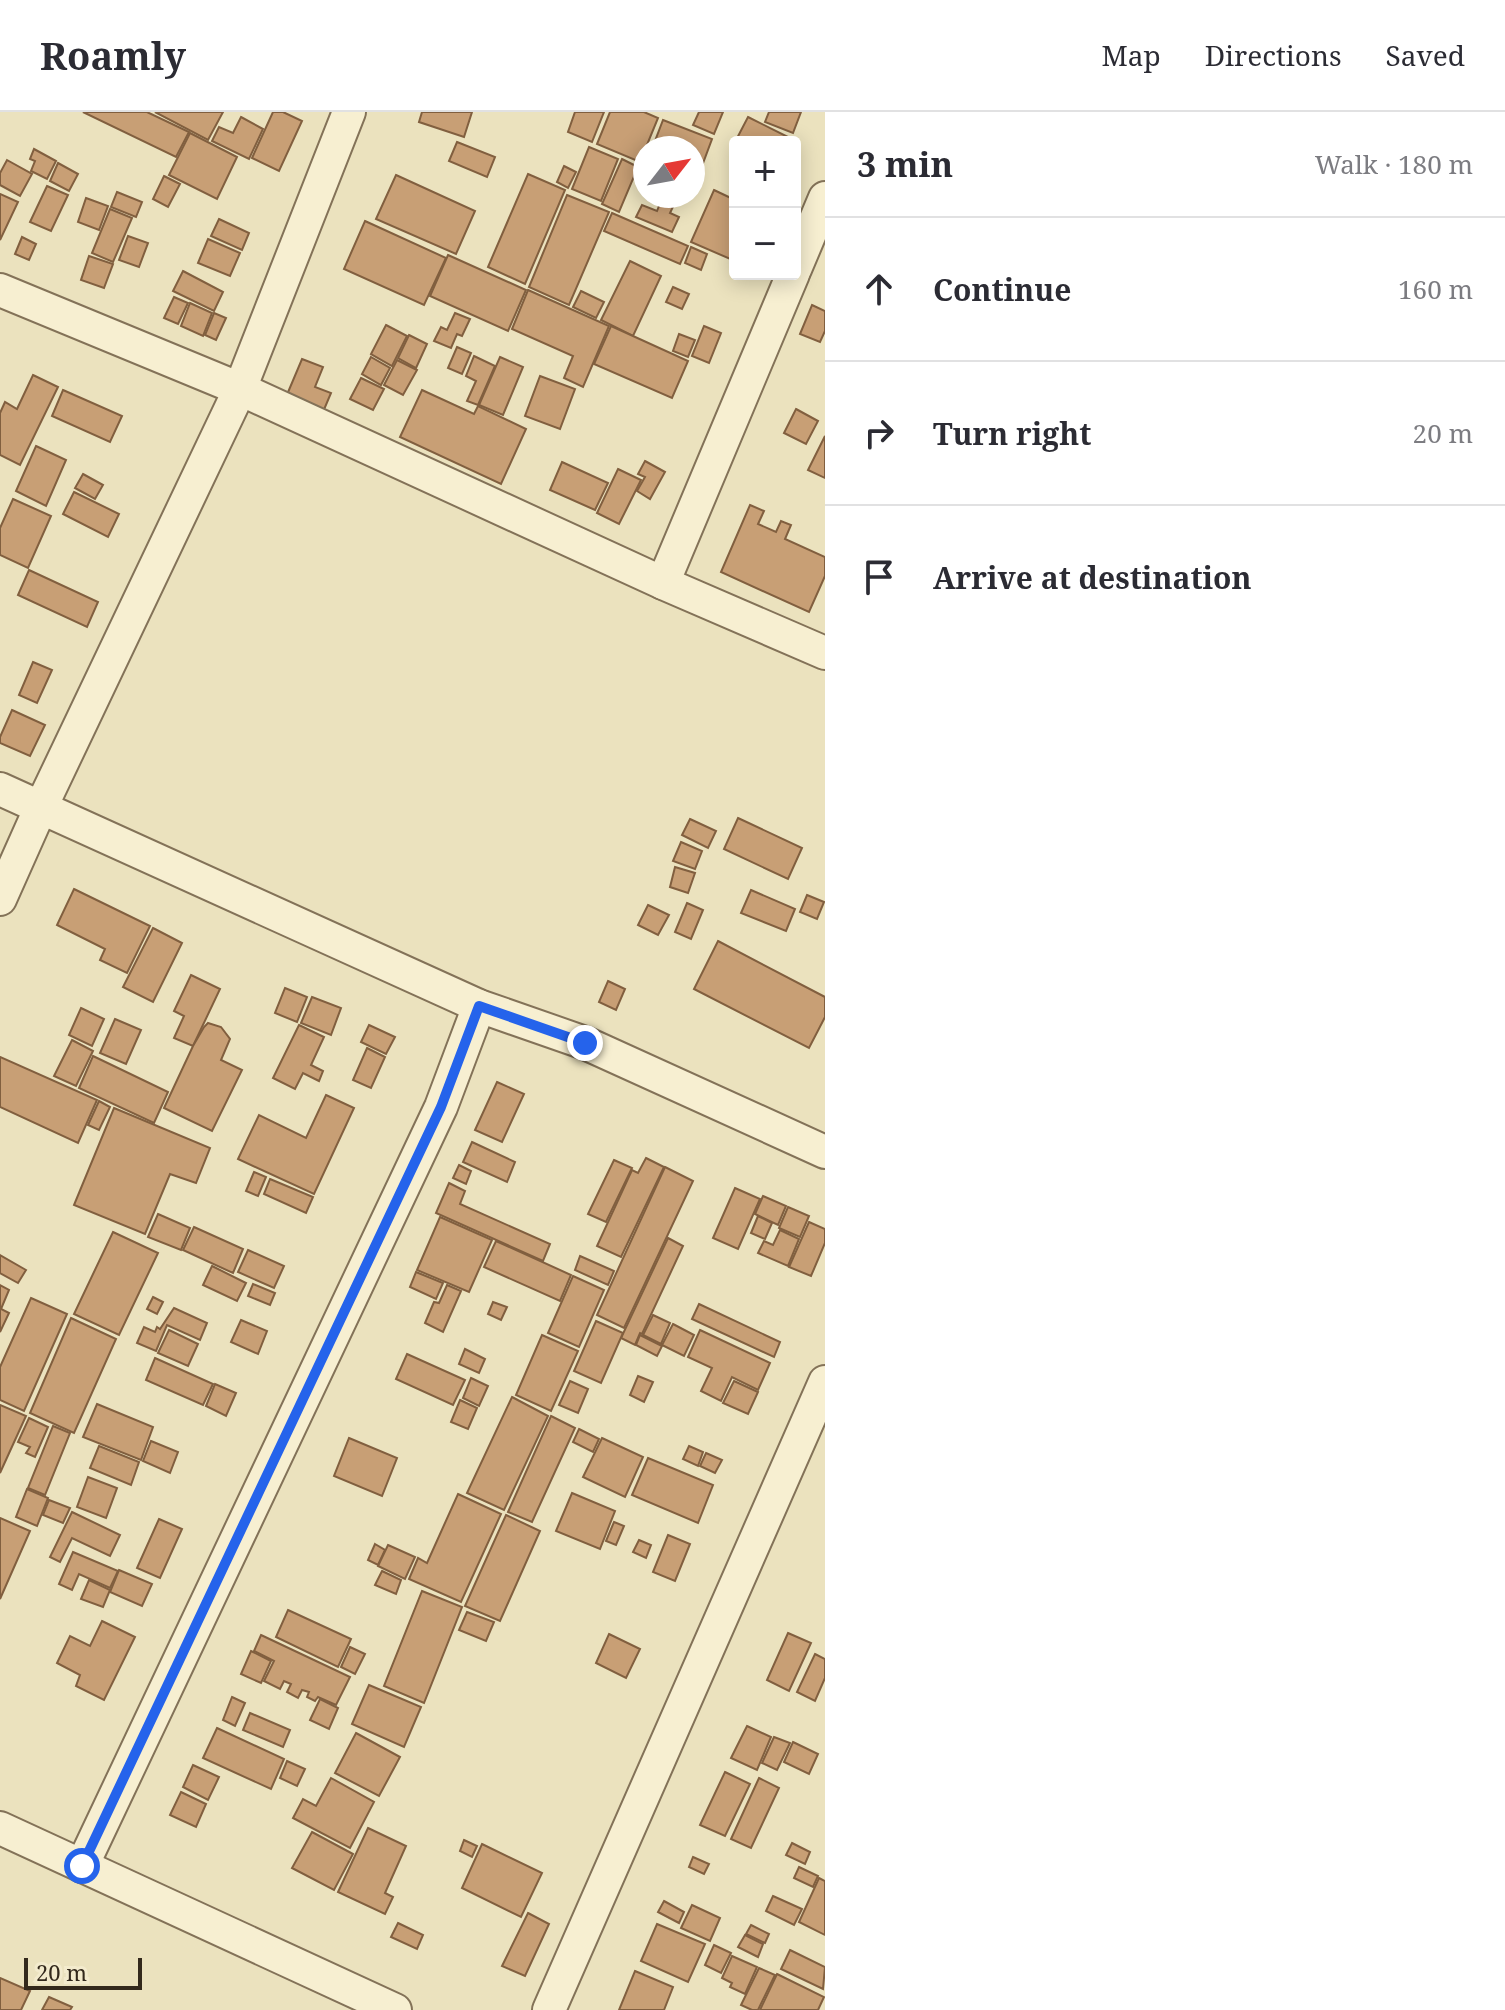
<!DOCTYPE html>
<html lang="en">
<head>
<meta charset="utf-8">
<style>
	body { margin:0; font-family:"Noto Serif",serif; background:#f7f7f7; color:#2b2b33 }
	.controls { position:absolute; right:24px; top:24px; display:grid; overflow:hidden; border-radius:8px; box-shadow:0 4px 20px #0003 }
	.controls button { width:72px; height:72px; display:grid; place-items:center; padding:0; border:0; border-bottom:2px solid #e1e1e2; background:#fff; color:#2b2b33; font:40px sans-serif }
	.compass { position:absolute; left:633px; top:24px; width:72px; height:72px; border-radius:50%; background:#fff; box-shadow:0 4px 20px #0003; rotate:59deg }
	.scale { position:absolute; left:24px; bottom:20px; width:118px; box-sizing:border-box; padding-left:8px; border:4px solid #33291c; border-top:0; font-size:22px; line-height:28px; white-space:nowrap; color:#33291c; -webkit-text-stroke:6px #f3ebcd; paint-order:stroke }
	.stop { position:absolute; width:24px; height:24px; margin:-18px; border:6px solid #2563eb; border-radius:50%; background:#fff }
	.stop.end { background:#2563eb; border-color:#fff; box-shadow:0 2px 8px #0008 }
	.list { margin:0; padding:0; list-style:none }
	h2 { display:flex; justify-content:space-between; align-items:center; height:104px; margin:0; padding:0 32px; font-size:34px }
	h2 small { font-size:26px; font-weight:400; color:#7c7c81 }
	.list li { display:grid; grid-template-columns:52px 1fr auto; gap:24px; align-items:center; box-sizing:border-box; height:144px; padding:0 32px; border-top:2px solid #e1e1e2 }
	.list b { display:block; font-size:30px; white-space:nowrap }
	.list em { font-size:26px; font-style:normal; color:#7c7c81 }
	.icon { flex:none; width:44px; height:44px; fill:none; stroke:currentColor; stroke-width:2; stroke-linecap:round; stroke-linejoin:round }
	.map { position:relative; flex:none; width:825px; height:1898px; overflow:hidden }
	header { display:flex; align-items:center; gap:48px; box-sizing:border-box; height:112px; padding:0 40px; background:#fff; border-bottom:2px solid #e1e1e2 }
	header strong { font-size:38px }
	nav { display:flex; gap:44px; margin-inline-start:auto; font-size:28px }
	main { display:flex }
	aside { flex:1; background:#fff }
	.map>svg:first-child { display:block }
</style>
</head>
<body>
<header>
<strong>Roamly</strong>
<nav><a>Map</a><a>Directions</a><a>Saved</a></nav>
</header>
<main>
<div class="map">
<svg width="825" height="1898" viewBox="0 0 825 1898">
	<rect width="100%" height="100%" fill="#ebe2be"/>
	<g fill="#c89f75" stroke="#815f3f" stroke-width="2">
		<polygon points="83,0 147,0 189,20 176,45"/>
		<polygon points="155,0 223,0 208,28"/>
		<polygon points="273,0 283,0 302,9 279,59 252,46"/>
		<polygon points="422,0 472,0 464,25 419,10"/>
		<polygon points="575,0 604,0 592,30 568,20"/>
		<polygon points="610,0 644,0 658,6 640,50 597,32"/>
		<polygon points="699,0 723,0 714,22 693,13"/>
		<polygon points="769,0 801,0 793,21 765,10"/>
		<polygon points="241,5 263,17 249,47 212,29 219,15 233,21"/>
		<polygon points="748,5 790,26 788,30 734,32"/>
		<polygon points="663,8 712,27 699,62 693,60 693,36 674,36 655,29"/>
		<polygon points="190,21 237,45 217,87 169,63"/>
		<polygon points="457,30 495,45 487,65 449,49"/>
		<polygon points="589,35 618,47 601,89 572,77"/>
		<polygon points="34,37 56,49 47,67 31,59 35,49 30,47"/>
		<polygon points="622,47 638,55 619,100 602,92"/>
		<polygon points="7,48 32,62 20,84 0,73 0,61"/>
		<polygon points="58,51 78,62 69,79 50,69"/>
		<polygon points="564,54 576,60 568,76 557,70"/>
		<polygon points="528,62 565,78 525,172 488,155"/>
		<polygon points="396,63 475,99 456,142 376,107"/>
		<polygon points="164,64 180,72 168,95 153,87"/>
		<polygon points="47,74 68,83 51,119 30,110"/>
		<polygon points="714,78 735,88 735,149 691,130"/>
		<polygon points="117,80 142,90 136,105 111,95"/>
		<polygon points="0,82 18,90 0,128"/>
		<polygon points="567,83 609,100 569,193 529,175"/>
		<polygon points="663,84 678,84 670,101 679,105 672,120 636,105 642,93 657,99"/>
		<polygon points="86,86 108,94 99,118 78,110"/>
		<polygon points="110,97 132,106 113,150 92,141"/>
		<polygon points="612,101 688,134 680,152 604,119"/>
		<polygon points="219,107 249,121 242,138 211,124"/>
		<polygon points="365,109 446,146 424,193 344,157"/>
		<polygon points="128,124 148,131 139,155 119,148"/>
		<polygon points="22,125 36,132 29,148 15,142"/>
		<polygon points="208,127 240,141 230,164 198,151"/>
		<polygon points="691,135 707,142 701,158 685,151"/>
		<polygon points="448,143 526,178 508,219 430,184"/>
		<polygon points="89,144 113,152 104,176 81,168"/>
		<polygon points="630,149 661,164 633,224 601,208"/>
		<polygon points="183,159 223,180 214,199 173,179"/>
		<polygon points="673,175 689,182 682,197 666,190"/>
		<polygon points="528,178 609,214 583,275 564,266 573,244 512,217"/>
		<polygon points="581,179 604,190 596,206 573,195"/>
		<polygon points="174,185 188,191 178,212 164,206"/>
		<polygon points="190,191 212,201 203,224 181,214"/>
		<polygon points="812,193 825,199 825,219 820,230 800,222"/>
		<polygon points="214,201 226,206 216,228 205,223"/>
		<polygon points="455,201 470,207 462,224 457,222 451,236 434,229 441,215 447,218"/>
		<polygon points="386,213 407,224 392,254 371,242"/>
		<polygon points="611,214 688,249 672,286 594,252"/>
		<polygon points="704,214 721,221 709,251 692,244"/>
		<polygon points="679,222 695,228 688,245 673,239"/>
		<polygon points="409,223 427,232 416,256 398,246"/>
		<polygon points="457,235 471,241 462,262 448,256"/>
		<polygon points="474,244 495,254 478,293 467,289 476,269 466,264"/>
		<polygon points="371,245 390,256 381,273 362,262"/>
		<polygon points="500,245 523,255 503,303 479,293"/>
		<polygon points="302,247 323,255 315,275 331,281 323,300 286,285"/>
		<polygon points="397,248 417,258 403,283 384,273"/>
		<polygon points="33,263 58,275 20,353 0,343 0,301 5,290 17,297"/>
		<polygon points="540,264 575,277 560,317 525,304"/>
		<polygon points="361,266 384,277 373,298 350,287"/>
		<polygon points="63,278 122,304 110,330 52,304"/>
		<polygon points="422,278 474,302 478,294 526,317 501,372 400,325"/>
		<polygon points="796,297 818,309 806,332 784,321"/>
		<polygon points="825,324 825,366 808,358"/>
		<polygon points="36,334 66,348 46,394 16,379"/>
		<polygon points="645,349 665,360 650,387 637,379 645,365 638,362"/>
		<polygon points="562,350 608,371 595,398 550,378"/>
		<polygon points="618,357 641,368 619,412 597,401"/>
		<polygon points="83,362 103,373 95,387 75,376"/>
		<polygon points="74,380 119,402 108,425 63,402"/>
		<polygon points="13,387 51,404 28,456 0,443 0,416"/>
		<polygon points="750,393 764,399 758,412 776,420 781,409 791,413 785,427 825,445 825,464 809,500 721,460"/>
		<polygon points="29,458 98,490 87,515 18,483"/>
		<polygon points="33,550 52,558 37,591 19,583"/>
		<polygon points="12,598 45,613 30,644 0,631 0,625"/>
		<polygon points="738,706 802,736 788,767 724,737"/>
		<polygon points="690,707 716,719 708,736 682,723"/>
		<polygon points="681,730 702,739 695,757 673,749"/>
		<polygon points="675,755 695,761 688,781 670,775"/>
		<polygon points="74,777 150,814 127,861 100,848 105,837 57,813"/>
		<polygon points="751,778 795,797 786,819 741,801"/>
		<polygon points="807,783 824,790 817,807 800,800"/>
		<polygon points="687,791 703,798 691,827 675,820"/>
		<polygon points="648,793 669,803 658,823 638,813"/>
		<polygon points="153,816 182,831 153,890 123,875"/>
		<polygon points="718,829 825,885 825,905 809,936 694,877"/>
		<polygon points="191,863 220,877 193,934 174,926 184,904 174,899"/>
		<polygon points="608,869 625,877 616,898 599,890"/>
		<polygon points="285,876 307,885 297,910 275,901"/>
		<polygon points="312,885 341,896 331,923 301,911"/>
		<polygon points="81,896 104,907 92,934 69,923"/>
		<polygon points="115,907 141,918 126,952 100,941"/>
		<polygon points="208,911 221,915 230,927 221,948 242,958 212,1019 164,996 193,934 204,915"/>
		<polygon points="299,913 324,925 311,953 323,959 319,969 303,961 295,977 273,966"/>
		<polygon points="369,913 395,925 386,942 361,930"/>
		<polygon points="72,928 93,939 76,974 54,964"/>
		<polygon points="367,936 385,945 371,976 353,968"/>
		<polygon points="93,944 168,980 154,1011 79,976"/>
		<polygon points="0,945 97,988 78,1031 0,995"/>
		<polygon points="497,970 524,982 502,1030 475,1018"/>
		<polygon points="326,983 354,996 314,1082 238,1047 259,1003 306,1026"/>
		<polygon points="99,989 110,995 99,1018 88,1013"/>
		<polygon points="114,996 210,1036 196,1071 170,1062 145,1122 74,1093"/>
		<polygon points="472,1030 515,1050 507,1070 463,1050"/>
		<polygon points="646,1046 664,1055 621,1145 597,1134 632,1058 638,1061"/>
		<polygon points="614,1048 632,1056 606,1110 588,1102"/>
		<polygon points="459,1053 471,1059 466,1072 453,1066"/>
		<polygon points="665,1055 693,1069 624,1216 597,1203"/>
		<polygon points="254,1060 266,1065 258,1084 246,1079"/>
		<polygon points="270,1067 313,1085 306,1101 264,1082"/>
		<polygon points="449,1071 465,1079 460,1092 550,1132 543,1149 436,1101"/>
		<polygon points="735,1076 760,1087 738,1137 713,1126"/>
		<polygon points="763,1084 786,1094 778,1113 755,1102"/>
		<polygon points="788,1095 809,1104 800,1125 779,1116"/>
		<polygon points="158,1102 190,1116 181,1138 148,1125"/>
		<polygon points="758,1104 772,1111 765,1127 751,1121"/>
		<polygon points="440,1105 492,1128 469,1180 417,1158"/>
		<polygon points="809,1110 825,1117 825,1131 811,1164 789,1155"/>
		<polygon points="194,1115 243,1137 233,1161 183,1138"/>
		<polygon points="780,1118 799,1127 788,1154 758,1141 764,1129 773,1133"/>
		<polygon points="113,1120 158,1141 119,1223 74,1202"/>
		<polygon points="668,1126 683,1134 642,1222 640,1221 635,1233 621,1226"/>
		<polygon points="496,1129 571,1163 560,1189 484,1155"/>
		<polygon points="248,1138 284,1154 274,1176 238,1160"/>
		<polygon points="0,1143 26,1158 18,1171 0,1161"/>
		<polygon points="580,1144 614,1159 608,1173 575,1158"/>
		<polygon points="212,1154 246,1171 237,1189 203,1173"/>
		<polygon points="416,1160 443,1171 436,1187 410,1175"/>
		<polygon points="573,1164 604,1178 579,1235 548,1221"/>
		<polygon points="253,1172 275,1181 270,1193 248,1184"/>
		<polygon points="0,1173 9,1178 1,1197 9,1201 0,1220"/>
		<polygon points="447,1173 461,1179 443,1220 425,1211 434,1190 439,1191"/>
		<polygon points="153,1185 163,1190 157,1202 147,1197"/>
		<polygon points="31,1186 67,1202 24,1299 0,1288 0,1255"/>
		<polygon points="493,1190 507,1195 501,1208 488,1202"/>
		<polygon points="699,1192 780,1230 774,1245 692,1207"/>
		<polygon points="174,1196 207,1211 200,1228 167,1213 156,1239 137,1231 144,1215 155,1220 157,1215 160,1217"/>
		<polygon points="653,1203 670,1211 661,1232 643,1223"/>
		<polygon points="71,1206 116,1227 74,1321 30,1301"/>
		<polygon points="241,1208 267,1219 258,1242 231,1230"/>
		<polygon points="596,1209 623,1221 601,1271 574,1259"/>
		<polygon points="673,1212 694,1223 684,1244 662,1233"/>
		<polygon points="169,1218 198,1232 188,1254 158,1241"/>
		<polygon points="700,1218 770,1251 758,1278 732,1265 721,1289 701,1279 712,1256 688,1245"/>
		<polygon points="542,1223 578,1239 551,1299 516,1283"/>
		<polygon points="640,1223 662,1234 657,1244 636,1233"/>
		<polygon points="465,1237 485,1247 479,1261 459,1252"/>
		<polygon points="407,1242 465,1268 453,1293 396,1267"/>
		<polygon points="155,1246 213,1272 203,1293 146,1268"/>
		<polygon points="638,1264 653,1270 644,1290 630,1283"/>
		<polygon points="471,1266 488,1274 479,1294 463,1286"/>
		<polygon points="570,1269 588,1277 578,1301 559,1293"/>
		<polygon points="734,1269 758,1280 748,1302 723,1291"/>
		<polygon points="215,1272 236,1281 226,1304 206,1294"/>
		<polygon points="512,1285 548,1304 504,1398 467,1381"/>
		<polygon points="460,1288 477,1296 468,1317 451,1310"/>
		<polygon points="97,1292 153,1315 141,1348 83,1325"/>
		<polygon points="0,1293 26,1304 0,1361"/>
		<polygon points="551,1304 575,1316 532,1410 508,1400"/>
		<polygon points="29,1306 48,1315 35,1345 26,1341 30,1335 18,1330"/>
		<polygon points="53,1314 70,1321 45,1383 28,1376"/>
		<polygon points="579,1317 599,1327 593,1340 573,1330"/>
		<polygon points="349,1326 397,1346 382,1384 334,1364"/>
		<polygon points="602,1326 643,1345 625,1385 583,1365"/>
		<polygon points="151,1329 178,1340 170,1361 143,1349"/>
		<polygon points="99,1334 139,1350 131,1373 90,1356"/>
		<polygon points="689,1334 703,1340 698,1354 683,1347"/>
		<polygon points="706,1341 722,1348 715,1361 700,1354"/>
		<polygon points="648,1346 713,1373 698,1411 632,1383"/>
		<polygon points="88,1365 117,1376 106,1406 77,1395"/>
		<polygon points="27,1377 48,1386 37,1414 16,1405"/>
		<polygon points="572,1381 615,1399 600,1437 556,1419"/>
		<polygon points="458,1382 501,1402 461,1490 409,1467 418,1446 427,1451"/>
		<polygon points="49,1388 70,1396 63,1411 43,1403"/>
		<polygon points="72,1400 120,1423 110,1444 72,1426 60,1450 50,1445"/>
		<polygon points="506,1403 540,1419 500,1509 465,1494"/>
		<polygon points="0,1406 30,1419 0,1487"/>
		<polygon points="159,1407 182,1417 160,1466 137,1456"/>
		<polygon points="614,1410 624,1414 616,1433 606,1429"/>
		<polygon points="668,1423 690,1432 675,1469 653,1460"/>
		<polygon points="639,1428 651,1433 646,1446 633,1440"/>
		<polygon points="375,1432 385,1438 378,1453 368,1448"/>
		<polygon points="388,1433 415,1445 405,1467 378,1454"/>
		<polygon points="73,1440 118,1459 110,1476 79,1462 72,1478 59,1472"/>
		<polygon points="119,1458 152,1472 142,1494 110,1480"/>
		<polygon points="382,1459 401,1468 396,1482 375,1473"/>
		<polygon points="89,1468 110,1478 103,1495 81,1487"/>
		<polygon points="422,1479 462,1495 424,1591 384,1574"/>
		<polygon points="288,1498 351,1527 338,1555 276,1525"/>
		<polygon points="467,1500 494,1510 486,1529 459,1518"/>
		<polygon points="102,1509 135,1525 104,1588 76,1574 80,1563 57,1551 70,1524 90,1534"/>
		<polygon points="788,1521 811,1531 789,1579 767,1568"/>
		<polygon points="609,1522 640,1537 626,1566 596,1551"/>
		<polygon points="261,1523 350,1565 336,1593 318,1585 315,1589 307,1585 309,1580 302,1578 298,1586 287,1580 291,1572 284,1569 280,1577 264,1569 274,1549 254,1539"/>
		<polygon points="350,1535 365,1542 355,1562 341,1555"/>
		<polygon points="251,1539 271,1549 261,1571 241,1562"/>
		<polygon points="815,1542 825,1547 825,1566 815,1589 797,1580"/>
		<polygon points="369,1573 421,1595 404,1635 352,1612"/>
		<polygon points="232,1585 245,1591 235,1614 223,1608"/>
		<polygon points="320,1587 338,1596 329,1617 310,1608"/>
		<polygon points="250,1601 290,1618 283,1635 243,1618"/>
		<polygon points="747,1614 771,1625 757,1658 731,1646"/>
		<polygon points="217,1616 284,1647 271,1677 203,1646"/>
		<polygon points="356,1621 400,1645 379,1684 335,1661"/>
		<polygon points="774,1625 790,1631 777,1658 762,1651"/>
		<polygon points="793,1630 818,1642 809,1662 784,1650"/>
		<polygon points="287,1649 305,1657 297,1674 280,1666"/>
		<polygon points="193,1653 219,1665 208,1688 183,1675"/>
		<polygon points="725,1660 750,1672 725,1724 700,1713"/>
		<polygon points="331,1666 374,1690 350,1736 293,1706 303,1687 316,1694"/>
		<polygon points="759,1666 779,1676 751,1736 731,1727"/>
		<polygon points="181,1680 206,1692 196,1715 170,1703"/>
		<polygon points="368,1716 406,1734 385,1781 393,1785 385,1802 338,1780"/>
		<polygon points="312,1720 353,1742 334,1778 292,1756"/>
		<polygon points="464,1728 477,1734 472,1745 460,1739"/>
		<polygon points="792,1731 810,1740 805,1752 786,1743"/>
		<polygon points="482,1732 542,1761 521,1805 462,1776"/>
		<polygon points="693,1745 709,1752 704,1762 689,1755"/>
		<polygon points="799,1755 818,1764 813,1775 794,1766"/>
		<polygon points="819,1766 825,1769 825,1823 799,1810"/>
		<polygon points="773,1784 802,1797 794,1813 766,1799"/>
		<polygon points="664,1789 684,1800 679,1811 658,1800"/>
		<polygon points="692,1793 720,1806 710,1829 681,1816"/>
		<polygon points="528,1801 549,1812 525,1864 502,1854"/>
		<polygon points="398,1811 423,1823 417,1837 391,1825"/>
		<polygon points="657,1812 705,1832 688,1870 641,1849"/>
		<polygon points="751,1813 769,1822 765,1831 746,1822"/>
		<polygon points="745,1823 763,1832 758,1845 738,1835"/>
		<polygon points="714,1833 731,1841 721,1861 705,1853"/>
		<polygon points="790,1838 825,1855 823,1877 781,1857"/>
		<polygon points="732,1844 757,1855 745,1882 730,1875 732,1871 722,1866"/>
		<polygon points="759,1856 775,1863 758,1898 752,1898 741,1893"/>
		<polygon points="635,1859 673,1875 664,1898 619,1898"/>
		<polygon points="777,1862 824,1885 818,1898 760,1898"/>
		<polygon points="0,1866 30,1879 21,1898 0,1898"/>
		<polygon points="49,1885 72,1895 70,1898 42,1898"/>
	</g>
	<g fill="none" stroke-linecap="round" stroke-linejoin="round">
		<g stroke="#837258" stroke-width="36">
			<g id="minor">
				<polyline points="795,157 825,86"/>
				<polyline points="0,178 240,277 663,471 825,541"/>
				<polyline points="663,471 793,162"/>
				<polyline points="0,677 479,894 585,931 825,1040"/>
				<polyline points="0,787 41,695 240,277 349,0"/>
				<polyline points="0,1716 395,1898"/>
				<polyline points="82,1754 441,995 479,894"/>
				<polyline points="549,1898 825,1270"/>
			</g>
		</g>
		<use href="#minor" stroke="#f7efd1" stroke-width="32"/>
	</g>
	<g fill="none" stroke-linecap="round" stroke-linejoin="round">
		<polyline stroke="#2563eb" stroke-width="10" points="82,1754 441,995 479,894 585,931"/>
	</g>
</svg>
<div class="controls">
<button>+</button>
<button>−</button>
</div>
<svg class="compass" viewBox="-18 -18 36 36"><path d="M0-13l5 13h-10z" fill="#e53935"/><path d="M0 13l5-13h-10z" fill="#7c7c81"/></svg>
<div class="scale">20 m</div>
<div class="stop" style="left:82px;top:1754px"></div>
<div class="stop end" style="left:585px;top:931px"></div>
</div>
<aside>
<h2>3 min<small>Walk · 180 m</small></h2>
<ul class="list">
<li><svg class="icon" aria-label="ahead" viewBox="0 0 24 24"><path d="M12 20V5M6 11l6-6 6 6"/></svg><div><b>Continue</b></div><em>160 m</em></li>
<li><svg class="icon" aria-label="right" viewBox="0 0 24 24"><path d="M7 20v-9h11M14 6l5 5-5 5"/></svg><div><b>Turn right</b></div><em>20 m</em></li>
<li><svg class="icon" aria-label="arrive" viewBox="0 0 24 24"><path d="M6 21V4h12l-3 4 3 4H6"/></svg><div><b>Arrive at destination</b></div></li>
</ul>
</aside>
</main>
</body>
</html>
